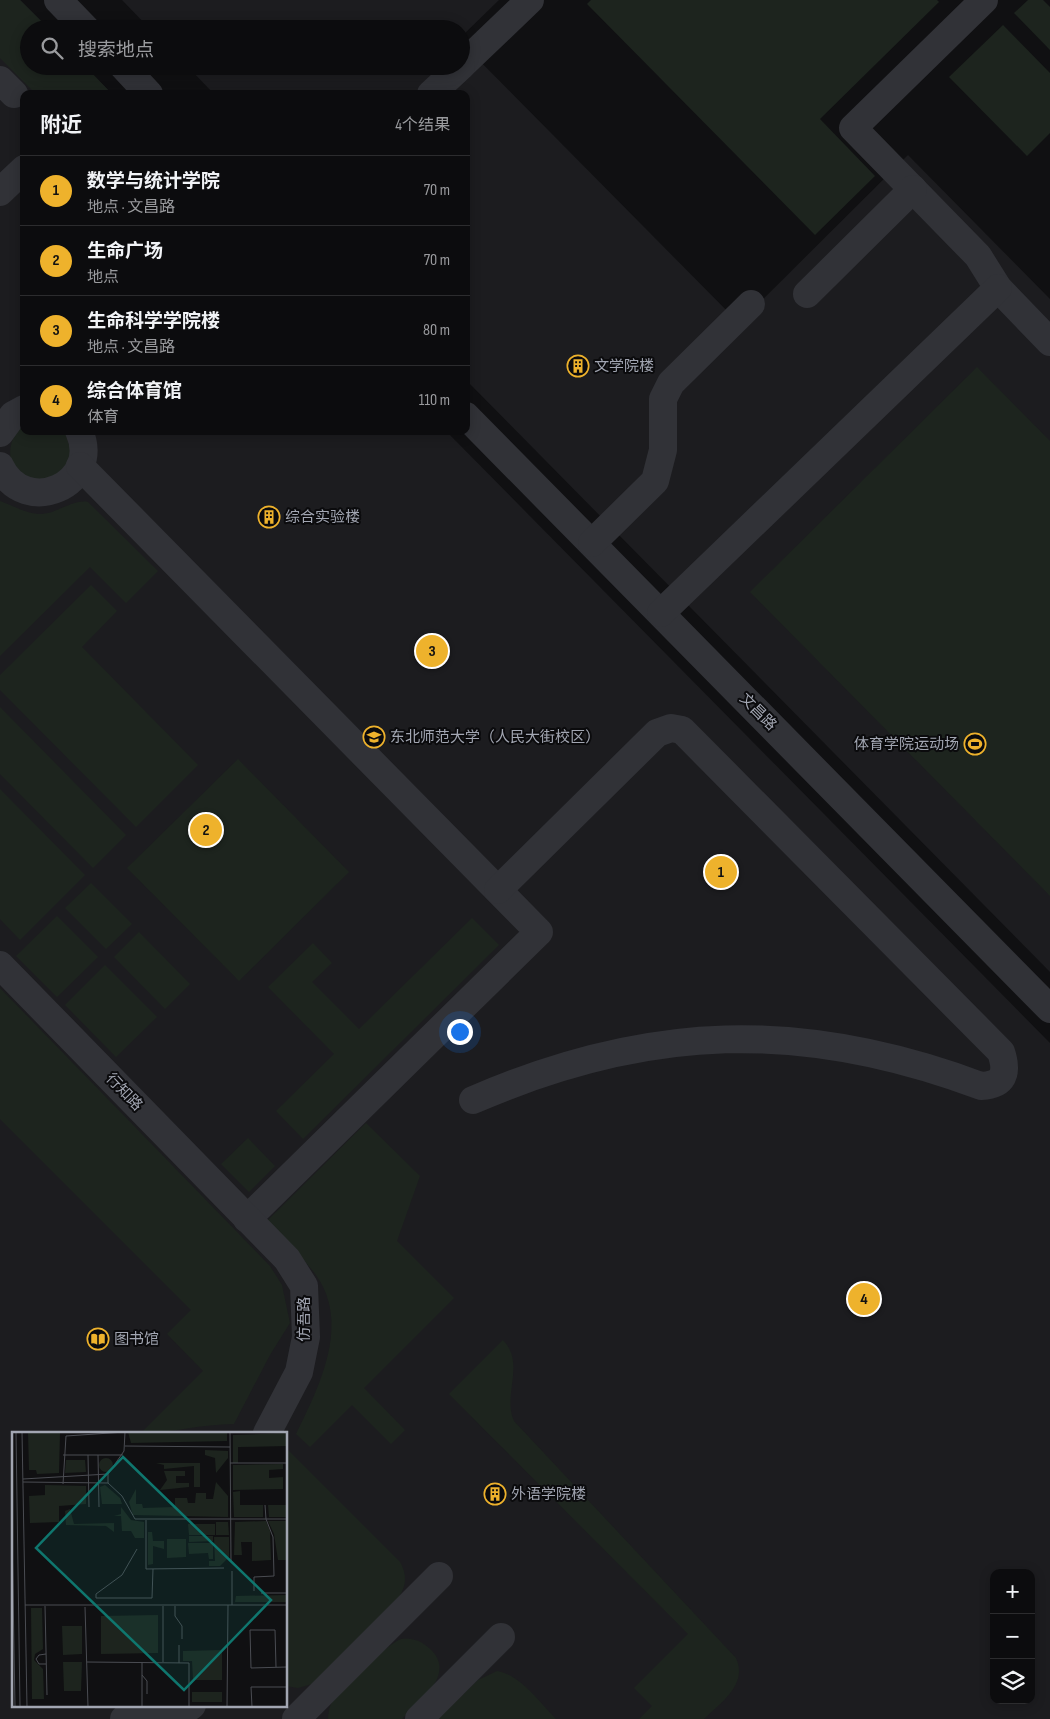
<!DOCTYPE html>
<html lang="zh">
<head>
<meta charset="utf-8">
<style>
	body { margin:0; font-family:"Sofia Sans Condensed","Noto Sans SC",sans-serif; background:#1a1a1c; color:#f1f3f6 }
	.controls { position:absolute; right:15px; bottom:15px; display:grid; overflow:hidden; border-radius:10px; box-shadow:0 2px 12px #0003 }
	.controls button { width:45px; height:45px; display:grid; place-items:center; padding:0; border:0; border-bottom:1px solid #2c2c2e; background:#0c0c0e; color:#f1f3f6; font:25px sans-serif }
	.you { position:absolute; left:459px; top:1031px; width:18px; height:18px; margin:-12px; border:4px solid #fff; border-radius:50%; background:#1a73e8; box-shadow:0 0 0 8px #1a73e833 }
	.badge { display:grid; place-items:center; width:32px; height:32px; border-radius:50%; background:#eeb22c; color:#111; font-size:16px; font-weight:700 }
	.pin { position:absolute; translate:-50% -50%; border:2px solid #fff; box-shadow:0 1px 5px #0006 }
	.list { margin:0; padding:0; list-style:none }
	h2 { display:flex; justify-content:space-between; align-items:center; height:65px; margin:0; padding:0 20px; font-size:21px }
	h2 small { font-size:16px; font-weight:400; color:#9a9b9e }
	.list li { display:grid; grid-template-columns:32px 1fr auto; gap:15px; align-items:center; box-sizing:border-box; height:70px; padding:0 20px; border-top:1px solid #2c2c2e }
	.list b { display:block; font-size:19px; white-space:nowrap }
	.list p { margin:0; font-size:16px; white-space:nowrap; color:#9a9b9e }
	.list em { font-size:16px; font-style:normal; color:#9a9b9e }
	.icon { flex:none; width:28px; height:28px; fill:none; stroke:currentColor; stroke-width:2; stroke-linecap:round; stroke-linejoin:round }
	.map { position:relative; flex:none; width:1050px; height:1719px; overflow:hidden }
	.search { position:absolute; background:#0c0c0e; box-shadow:0 2px 12px #0003; left:20px; top:20px; width:450px; height:55px; display:flex; align-items:center; gap:12px; box-sizing:border-box; padding:0 18px; border-radius:28px; color:#9a9b9e; font-size:19px }
	.panel { position:absolute; background:#0c0c0e; box-shadow:0 2px 12px #0003; left:20px; top:90px; width:450px; height:345px; border-radius:10px }
	.map>svg:first-child { display:block }
</style>
</head>
<body>
<div class="map">
<svg width="1050" height="1719" viewBox="0 0 1050 1719">
	<rect width="100%" height="100%" fill="#101012"/>
	<g fill="#1c1c1f" fill-rule="evenodd">
		<path d="M0,0H20L49,29H29V66H85L112,94H24V431H446L1050,1043V1719H0ZM14,1433H286V1705H14ZM994,1573H1031V1700H994Z"/>
		<polygon points="122,0 499,0 461,37 461,29 150,29"/>
		<polygon points="461,42 739,323 908,155 1050,299 1050,972 466,380 466,94 214,94 187,66 461,66"/>
	</g>
	<g fill="#1d241e">
		<polygon points="0,0 20,0 49,29 29,29 29,66 85,66 112,94 36,94 0,58"/>
		<polygon points="591,0 937,0 939,2 820,119 875,176 815,235 587,4"/>
		<polygon points="1028,0 1043,0 1050,7 1050,50 1014,13"/>
		<polygon points="1003,25 1050,73 1050,133 1027,156 949,77"/>
		<polygon points="977,367 1050,441 1050,896 750,592"/>
		<path d="M24,423V431L66,433C67,439 70,446 70,452C70,469 51,483 35,479C4,473 4,442 24,423Z"/>
		<path d="M0,501C15,506 25,514 42,514C57,513 74,499 88,502L158,571L126,603L90,567L0,656Z"/>
		<polygon points="91,585 117,611 82,647 198,765 136,827 0,690 0,675"/>
		<polygon points="0,707 126,835 93,868 0,774"/>
		<polygon points="238,759 349,872 239,981 127,868"/>
		<polygon points="0,789 85,875 20,940 0,919"/>
		<polygon points="91,883 132,924 106,949 65,908"/>
		<polygon points="57,916 98,957 57,997 16,956"/>
		<polygon points="472,918 499,945 303,1139 276,1111 334,1054 268,987 313,943 332,963 312,982 359,1029"/>
		<polygon points="139,932 190,984 165,1009 114,957"/>
		<polygon points="105,965 157,1017 116,1057 65,1005"/>
		<path d="M0,988L270,1266L282,1285L290,1323L270,1355L234,1424C202,1424 172,1433 141,1433L203,1371L167,1334L191,1310L0,1119Z"/>
		<path d="M366,1123L420,1176L397,1241L454,1298L364,1388L405,1430L391,1444L352,1405L310,1447L296,1434C319,1387 351,1324 316,1275C302,1256 283,1239 266,1222Z"/>
		<polygon points="248,1138 275,1166 249,1192 221,1164"/>
		<path d="M503,1340C526,1364 502,1395 514,1421L736,1658C748,1685 721,1702 704,1719H639L652,1706L634,1688L688,1634L449,1394Z"/>
		<path d="M288,1450L400,1562C408,1576 406,1587 397,1600L312,1684L298,1688L286,1686Z"/>
		<path d="M401,1639C412,1638 420,1640 429,1648C458,1673 420,1701 402,1719H328C328,1714 329,1709 331,1704C339,1690 387,1644 401,1639Z"/>
		<path d="M497,1671C521,1675 540,1703 556,1719H438L478,1680Z"/>
	</g>
	<g fill="none" stroke-linecap="round" stroke-linejoin="round">
		<g stroke="#313237" stroke-width="28">
			<polyline points="58,0 86,29"/>
			<polyline points="984,0 853,128 978,256 998,288 1050,342"/>
			<polyline points="123,66 149,94"/>
			<polyline points="461,66 530,0"/>
			<polyline points="0,80 14,94"/>
			<polyline points="431,94 461,66"/>
			<polyline points="0,192 24,169"/>
			<polyline points="807,294 913,189"/>
			<polyline points="466,416 1050,1009"/>
			<polyline points="0,433 13,415 24,409"/>
			<path d="M0,466C25,519 103,484 79,431"/>
			<polyline points="80,466 539,932 247,1219"/>
			<polyline points="592,543 655,481 663,450 663,399 671,383 751,304"/>
			<polyline points="661,613 998,288"/>
			<polyline points="0,965 287,1259 304,1286 306,1337 299,1372 267,1433"/>
			<path d="M473,1100C648,1024 802,1019 981,1086C1004,1085 1008,1073 1001,1052L682,730L671,728L657,733L498,890"/>
			<path d="M124,1719C141,1718 180,1717 192,1705"/>
			<polyline points="296,1719 439,1576"/>
			<polyline points="419,1719 501,1637"/>
		</g>
	</g>
	<defs>
		<g id="building-ring" transform="scale(1.125)"><circle r="9.5" fill="#0b0b0d" stroke="#eeb22c" stroke-width="1.5"/><path d="M-4-6H4V6H1V3H-1V6H-4ZM-2.5-4.3h1.7v1.8h-1.7ZM.8-4.3h1.7v1.8H.8ZM-2.5-1h1.7V.8h-1.7ZM.8-1h1.7V.8H.8Z" fill="#eeb22c"/></g>
		<g id="university-ring" transform="scale(1.125)"><circle r="9.5" fill="#0b0b0d" stroke="#eeb22c" stroke-width="1.5"/><path d="M0-5L7-2L0 1L-7-2ZM-4 1L0 2.5L4 1V4Q0 6-4 4Z" fill="#eeb22c"/></g>
		<g id="stadium-ring" transform="scale(1.125)"><circle r="9.5" fill="#0b0b0d" stroke="#eeb22c" stroke-width="1.5"/><path d="M0-5a6.5 5 0 1 0 0 10a6.5 5 0 1 0 0-10ZM-3.5-1.8h7v3.6h-7Z" fill="#eeb22c"/></g>
		<g id="library-ring" transform="scale(1.125)"><circle r="9.5" fill="#0b0b0d" stroke="#eeb22c" stroke-width="1.5"/><path d="M-6-4Q-3-5.5-.7-3.5V5Q-3 3-6 4ZM6-4Q3-5.5 .7-3.5V5Q3 3 6 4Z" fill="#eeb22c"/></g>
	</defs>
	<g fill-rule="evenodd">
		<use href="#building-ring" x="578" y="366"/>
		<use href="#building-ring" x="269" y="517"/>
		<use href="#university-ring" x="374" y="737"/>
		<use href="#stadium-ring" x="975" y="744"/>
		<use href="#library-ring" x="98" y="1339"/>
		<use href="#building-ring" x="495" y="1494"/>
	</g>
	<g text-anchor="middle" dominant-baseline="central" stroke-width="4" stroke-linejoin="round" paint-order="stroke">
		<g font-size="15" fill="#a2a6b2" stroke="#0b0b0d" text-anchor="start">
			<text x="594" y="366">文学院楼</text>
			<text x="285" y="517">综合实验楼</text>
			<text x="390" y="737">东北师范大学（人民大街校区）</text>
			<text x="959" y="744" text-anchor="end">体育学院运动场</text>
			<text x="114" y="1339">图书馆</text>
			<text x="511" y="1494">外语学院楼</text>
		</g>
		<g font-size="15" fill="#a2a6b2" stroke="#0b0b0d">
			<text transform="translate(758 712) rotate(45)">文昌路</text>
			<text transform="translate(124 1092) rotate(46)">行知路</text>
			<text transform="translate(304 1319) rotate(-90)">仿吾路</text>
		</g>
	</g>
	<g transform="translate(12 1432)">
		<rect width="275" height="275" fill="#101012"/>
		<path d="M16,0H54L48,1L47,41L25,42L24,38H17ZM116,0H215V9L119,11ZM274,1L275,14L226,15V31H221V3ZM193,18L216,19V26L204,41L203,26L193,23ZM87 33a7 7 0 1 1 14 0a7 7 0 1 1-14 0ZM54,28H73L74,40L53,41ZM144,31H188V55H182V34L152,37V33ZM271,32V37L257,38V46L271,45V57L221,58V33ZM152,39H173V44H164V51H177V55L148,58L155,48ZM204,50L216,64V85L121,83L117,70L124,57V72H130L131,76L163,75V66H175L176,71H183L184,61H194V67H201ZM33,53L74,54V72L47,74V90L18,91L17,64L33,63ZM93,53L108,66L110,72H90L88,55ZM228,59V73H251V85H222L221,60ZM256,73H275V85H257ZM109,75L119,88L132,90V106H123L119,99H110L109,84H102L109,82ZM58,77L62,92L102,91V100L94,94L54,93L53,79ZM254,89L258,99L259,128L240,129V110H229L230,123H222L223,90ZM256,89H275V128H266L262,102ZM204,90H216L217,103H204ZM176,92H203V103H177ZM136,100H140L141,109H152V117L141,114V132L136,133ZM177,104H201V109L177,110ZM202,105H217V125L208,134H197V129H203ZM155,107H174V125L155,126ZM176,111H201V127H197L196,121L177,122ZM275,163V170H223L224,164ZM19,176H30L31,217L23,222L22,228L31,237L32,267H20ZM146,183V221L89,222V184ZM50,194H70V222L51,223ZM210,218V248H181L180,229H171V219ZM51,230H70L69,259H52ZM180,260H210V270H180Z" fill="#1d241e"/>
		<path fill="none" stroke="#4a4c52" stroke-width="1" d="M4,0L8,275M10,0L15,275M218,0L219,130M113,14L218,15M51,23H111M76,23L77,75M86,23L87,75M218,31H274M11,47L96,42M11,50L96,51M51,52L54,4L113,0L112,19L96,42V51L110,64L123,87H275M134,88V137L212,136M0,100L3,275M125,117L110,143L84,162V166H140L141,137M220,139V173M242,159V145L262,144L261,105L254,87L253,73M249,161H275M13,173H275M33,174L35,263M163,174V184L170,194V207M73,175L76,275M167,213V231M34,222L27,223L24,227L27,232H34M75,230L177,231V275M130,230V275M151,230V174M264,235L263,198H238L239,236L275,235M130,243L135,249V262M215,275L216,173M240,275L239,255H275"/>
		<path fill="#0f766e" fill-opacity="0.15" stroke="#0f766e" stroke-width="2.5" d="M111,25L259,168L172,258L24,116Z"/>
		<rect width="275" height="275" fill="none" stroke="#a2a6b2" stroke-width="2.5"/>
	</g>
</svg>
<div class="controls">
<button>+</button>
<button>−</button>
<button><svg class="icon" aria-label="layers" viewBox="0 0 24 24"><path d="M12 4l9 5-9 5-9-5zM3 14l9 5 9-5"/></svg></button>
</div>
<div class="you"></div>
<div class="pin badge" style="left:721px;top:872px">1</div>
<div class="pin badge" style="left:206px;top:830px">2</div>
<div class="pin badge" style="left:432px;top:651px">3</div>
<div class="pin badge" style="left:864px;top:1299px">4</div>
<div class="search"><svg class="icon" aria-label="search" viewBox="0 0 24 24"><circle cx="10" cy="10" r="6"/><path d="M15 15l6 6"/></svg>搜索地点</div>
<section class="panel">
<h2>附近<small>4个结果</small></h2>
<ul class="list">
<li><span class="badge">1</span><div><b>数学与统计学院</b><p>地点 · 文昌路</p></div><em>70 m</em></li>
<li><span class="badge">2</span><div><b>生命广场</b><p>地点</p></div><em>70 m</em></li>
<li><span class="badge">3</span><div><b>生命科学学院楼</b><p>地点 · 文昌路</p></div><em>80 m</em></li>
<li><span class="badge">4</span><div><b>综合体育馆</b><p>体育</p></div><em>110 m</em></li>
</ul>
</section>
</div>
</body>
</html>
